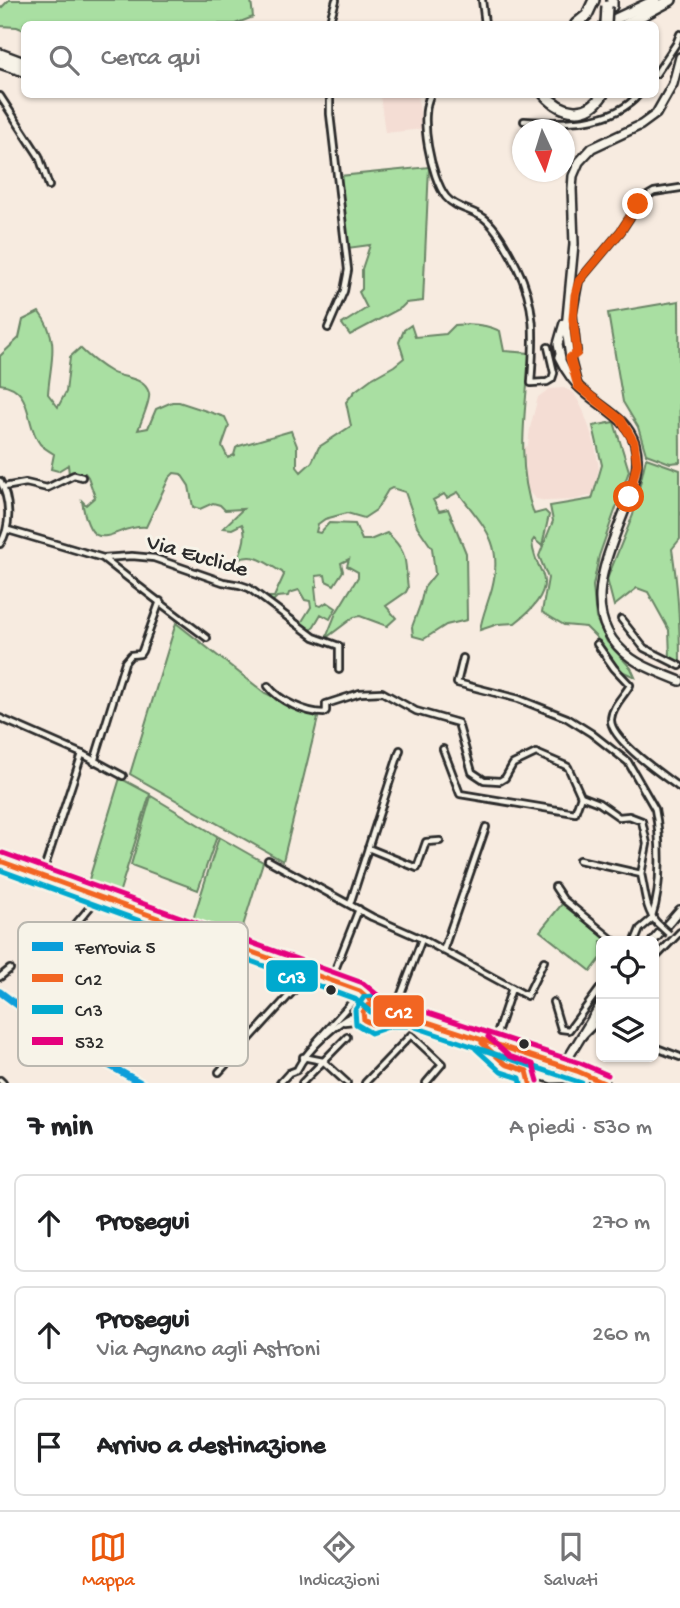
<!DOCTYPE html>
<html lang="it">
<head>
<meta charset="utf-8">
<style>
	body { margin:0; font-family:"Gochi Hand",sans-serif; background:#f2f2f2; color:#202124 }
	.controls { position:absolute; right:21px; bottom:21px; display:grid; overflow:hidden; border-radius:10px; box-shadow:0 2px 5px #0004 }
	.controls button { width:63px; height:63px; display:grid; place-items:center; padding:0; border:0; border-bottom:2px solid #e0e0e0; background:#fff; color:#202124; font:35px sans-serif }
	.compass { position:absolute; left:512px; top:119px; width:63px; height:63px; border-radius:50%; background:#fff; box-shadow:0 2px 5px #0004; rotate:176deg }
	.stop { position:absolute; width:21px; height:21px; margin:-16px; border:5px solid #ea580c; border-radius:50%; background:#fff }
	.stop.end { background:#ea580c; border-color:#fff; box-shadow:0 2px 7px #0008 }
	.list { margin:0; padding:0; list-style:none }
	h2 { display:flex; justify-content:space-between; align-items:center; height:91px; margin:0; padding:0 28px; font-size:30px }
	h2 small { font-size:23px; font-weight:400; color:#757577 }
	.list li { display:grid; grid-template-columns:46px 1fr auto; gap:21px; align-items:center; box-sizing:border-box; height:98px; margin:0 14px 14px; padding:0 14px; border:2px solid #e0e0e0; border-radius:10px }
	.list b { display:block; font-size:26px; white-space:nowrap }
	.list p { margin:0; font-size:23px; white-space:nowrap; color:#757577 }
	.list em { font-size:23px; font-style:normal; color:#757577 }
	.icon { flex:none; width:38px; height:38px; fill:none; stroke:currentColor; stroke-width:2; stroke-linecap:round; stroke-linejoin:round }
	.map { position:relative; flex:none; width:680px; height:1083px; overflow:hidden }
	.search { position:absolute; background:#fff; box-shadow:0 2px 5px #0004; left:21px; right:21px; top:21px; height:77px; display:flex; align-items:center; gap:18px; box-sizing:border-box; padding:0 24px; border-radius:10px; color:#757577; font-size:26px }
	.sheet { height:427px; background:#fff }
	nav { display:flex; justify-content:space-around; align-items:center; box-sizing:border-box; height:98px; border-top:2px solid #e0e0e0; background:#fff; font-size:19px; color:#757577 }
	nav a { display:grid; justify-items:center; gap:4px }
	nav .on { color:#ea580c }
	.map>svg:first-child { display:block }
</style>
</head>
<body>
<div class="map">
<svg width="680" height="1083" viewBox="0 0 680 1083">
	<rect width="100%" height="100%" fill="#f7ebe0"/>
	<filter id="ink" filterUnits="userSpaceOnUse"><feTurbulence type="fractalNoise" baseFrequency=".0143" numOctaves="2"/><feDisplacementMap in="SourceGraphic" scale="14" xChannelSelector="R" yChannelSelector="G"/><feConvolveMatrix kernelMatrix="1 2 1 2 8 2 1 2 1" color-interpolation-filters="sRGB"/></filter>
	<g filter="url(#ink)">
		<g fill="#f4ddd4">
			<polygon points="380,95 417,95 423,129 385,133"/>
			<polygon points="564,388 574,393 583,410 595,445 599,469 593,495 574,500 547,501 536,499 527,490 524,447 528,446 530,428 538,397 549,389"/>
		</g>
		<g fill="#a9dfa2" stroke="#6a8566" stroke-width="2">
			<polygon points="9,0 251,0 253,17 235,24 24,24 24,30 17,27 0,26 0,9"/>
			<polygon points="429,167 423,301 406,303 401,308 350,335 342,324 367,308 359,292 362,289 362,269 370,245 348,248 343,228 340,176"/>
			<polygon points="679,301 680,462 670,463 646,454 638,427 623,402 608,313"/>
			<path d="M39,312C61,341 50,361 48,394L58,407L66,392L70,357L80,348C90,358 99,365 111,372C123,379 144,376 149,393C151,400 141,422 138,430L148,428L156,409L172,402H179L225,417L229,426L222,446L228,458L234,455L236,448L239,446L291,431L297,446V467L301,472L312,462L319,447L351,426L346,402L355,391L371,379L394,366L404,358L399,342L404,330L411,325L415,337L446,334L455,325C471,323 486,324 500,331L504,351L530,353C526,405 515,464 534,514L545,511L549,515L542,546L534,539L532,542C533,554 537,562 542,573C551,593 529,612 515,623L498,624L480,630C482,616 488,603 492,588C504,542 483,526 458,492L447,498L444,494L433,500L439,511L448,509L466,553L467,620L446,625L424,639L413,636L412,627L420,605L424,588L435,574L432,548L417,526L405,492L392,488L388,490L376,510L364,518L347,513L325,519L318,524L316,532L320,533L329,523L355,524L362,540H370L387,533C410,554 404,561 408,588L406,592L386,606L396,618L387,626L360,616L354,617L326,638L336,613L358,577V572L347,566L349,559L341,563L343,571L334,585L326,581L325,575L316,576L317,586L315,587L317,605L321,606L327,602L336,608L330,619L321,614L311,631L301,623L311,607L310,601L305,600L299,590L289,593L288,596L277,597L271,603L268,600L269,597H274L284,575L282,572C266,564 255,551 237,560C242,550 248,534 242,524L232,529L223,528L243,509L225,510L220,505L213,503L200,509L193,507L189,486L181,474L174,473L169,478L146,527C114,524 92,563 82,501L86,505L95,497L88,477L85,473L69,474L68,465L58,471L51,469L54,454C49,451 44,448 40,444C24,423 34,388 0,384V356L19,338L23,320Z"/>
			<polygon points="614,422 629,471 599,556 593,586 596,618 607,642 631,668 635,677 619,670 596,637 586,627 564,625 542,612 548,578 539,556 553,521 550,506 592,499 602,465 593,426"/>
			<path d="M646,458L680,470V539L672,549C678,587 680,625 680,663L670,658L669,630L648,592L637,588L614,606L607,579L633,515Z"/>
			<polygon points="176,623 265,693 318,718 283,861 130,774"/>
			<polygon points="120,778 150,794 118,897 87,886"/>
			<polygon points="151,796 217,836 198,890 131,865"/>
			<polygon points="219,837 263,862 238,942 192,923"/>
			<polygon points="562,904 609,941 601,941 601,958 591,971 540,931"/>
		</g>
		<g fill="none" stroke-linecap="round" stroke-linejoin="round">
			<g stroke="#2b2b2b" stroke-width="10">
				<g id="street">
					<polyline points="482,0 485,24"/>
					<polyline points="329,24 336,0"/>
					<polyline points="656,74 676,44 680,34"/>
					<path d="M431,94C418,115 431,178 446,197C455,208 473,210 484,218C498,229 509,252 517,267C537,307 534,340 531,383L547,382L552,379L554,373L548,347"/>
					<polyline points="0,96 39,156 49,186"/>
					<path d="M524,121C561,123 613,126 639,94"/>
					<polyline points="328,328 344,291 348,270 330,114 330,94"/>
					<polyline points="577,351 573,314 579,281 621,231 642,199 654,192 680,188"/>
					<path d="M0,481C10,499 12,526 0,544"/>
					<polyline points="4,487 26,483 47,488 74,475 82,477"/>
					<polyline points="8,530 103,558 132,556 154,558 223,582 240,585 249,588 314,637 339,646 339,670"/>
					<path d="M104,559C138,586 172,612 207,638"/>
					<polyline points="621,619 644,648 680,666"/>
					<path d="M597,644L614,668L630,685C624,696 612,706 611,719C609,739 664,776 680,788"/>
					<path d="M463,658L457,683L519,699L567,718L591,733L628,762L655,809C661,839 662,887 652,916"/>
					<path d="M268,686C279,701 306,713 324,713L326,711V704L360,693L382,692L416,711L458,723L472,772L484,780L500,781L505,778L513,764L536,753L564,765L568,767L581,796L599,803L619,817L629,816L642,821L647,844L641,874"/>
					<polyline points="0,718 82,754 123,776"/>
					<polyline points="443,749 460,794 575,813 581,796"/>
					<polyline points="94,762 125,662 131,655 140,654 142,651 160,601"/>
					<polyline points="368,848 417,868 426,842 440,841"/>
					<polyline points="268,860 372,917 422,939 395,1010"/>
					<path d="M579,860L641,874C645,890 645,910 657,923"/>
					<polyline points="42,875 82,754"/>
					<polyline points="555,887 563,899 614,941"/>
					<polyline points="350,904 400,750"/>
					<polyline points="422,939 527,996 544,961"/>
					<polyline points="635,941 640,929 653,918"/>
					<polyline points="443,951 486,827"/>
					<polyline points="654,959 680,932"/>
					<polyline points="32,976 96,900"/>
					<polyline points="0,977 10,969"/>
					<polyline points="331,980 359,909"/>
					<polyline points="553,1002 561,1029 569,1030 601,987"/>
					<polyline points="397,1003 536,1051 534,1057"/>
					<polyline points="344,1022 364,1020"/>
					<polyline points="496,1036 512,988"/>
					<polyline points="583,1036 601,1018"/>
					<polyline points="315,1043 351,1003"/>
					<polyline points="654,1047 680,1057"/>
					<polyline points="303,1057 323,1061 347,1083"/>
					<polyline points="219,1072 306,977"/>
					<polyline points="0,1080 3,1083"/>
					<path d="M280,1083L289,1073L297,1070C306,1051 342,1015 363,1012"/>
					<polyline points="302,1083 347,1037"/>
					<polyline points="365,1083 411,1035 442,1064 426,1083"/>
					<polyline points="530,1083 541,1076"/>
				</g>
			</g>
			<g stroke="#2b2b2b" stroke-width="12">
				<g id="secondary">
					<path d="M559,357C566,372 575,385 588,395C606,410 628,420 635,444C641,466 633,486 626,507C607,557 576,618 631,658C646,669 664,674 680,681"/>
					<polyline points="561,358 558,344 564,323"/>
					<polyline points="577,385 570,358 566,328 574,244 572,189 573,176 579,162 592,148 641,125 656,114 673,84 680,57"/>
					<polyline points="0,861 360,991 377,1006 410,1014 418,1019 577,1071 604,1083"/>
					<polyline points="24,874 233,950"/>
					<polyline points="653,941 680,910"/>
					<polyline points="313,980 355,996 364,1010"/>
					<path d="M380,1020C384,1014 381,1007 374,1005L365,1007L363,1017L369,1023L375,1024L389,1017L411,1018"/>
					<polyline points="480,1040 496,1058 511,1066 552,1079 585,1078"/>
					<polyline points="557,1065 570,1055 601,1004"/>
				</g>
			</g>
			<g stroke="#2b2b2b" stroke-width="14">
				<g id="highway">
					<polyline points="612,6 612,0"/>
					<polyline points="576,24 587,15 594,0"/>
					<polyline points="605,24 656,0"/>
					<polyline points="626,24 671,0"/>
					<polyline points="0,54 24,63"/>
					<polyline points="0,63 24,71"/>
					<path d="M544,94C562,114 587,119 603,94"/>
				</g>
			</g>
			<use href="#street" stroke="#f7f3e8" stroke-width="4.5"/>
			<use href="#secondary" stroke="#f7f3e8" stroke-width="7"/>
			<use href="#highway" stroke="#f7f3e8" stroke-width="9"/>
			<g stroke="#2b2b2b" stroke-width="10" stroke-linecap="butt">
				<polyline id="street-bridge" points="657,923 669,934"/>
			</g>
			<g stroke="#2b2b2b" stroke-width="14" stroke-linecap="butt">
				<polyline id="highway-bridge" points="606,24 607,6"/>
			</g>
			<use href="#street-bridge" stroke="#f7f3e8" stroke-width="4.5"/>
			<use href="#highway-bridge" stroke="#f7f3e8" stroke-width="9"/>
			<g stroke="#f7f3e8" stroke-width="10">
				<g id="bus-1">
					<polyline points="0,861 360,991 377,1006 410,1014 418,1019 577,1071 604,1083"/>
					<polyline points="382,1015 380,1008 368,1005 363,1012 364,1020 372,1024 389,1017 407,1017"/>
					<polyline points="482,1043 505,1064 527,1071 530,1083"/>
				</g>
			</g>
			<g stroke="#f7f3e8" stroke-width="10">
				<g id="bus-2">
					<polyline points="0,870 355,999 373,1014 407,1022 415,1027 582,1083"/>
					<path d="M389,1008C386,997 374,995 364,997L355,1010L356,1024L371,1033L391,1026H407"/>
					<polyline points="476,1049 501,1072 520,1078 521,1083"/>
				</g>
			</g>
			<g stroke="#f7f3e8" stroke-width="10">
				<g id="bus-3">
					<polyline points="3,853 363,983 381,998 413,1006 422,1011 580,1063 608,1075"/>
					<polyline points="488,1037 509,1056 533,1064 538,1081"/>
				</g>
			</g>
			<use href="#bus-1" stroke="#f26522" stroke-width="5"/>
			<use href="#bus-2" stroke="#00a9ce" stroke-width="5"/>
			<use href="#bus-3" stroke="#e5007d" stroke-width="5"/>
			<g stroke="#f7f3e8" stroke-width="12">
				<polyline id="rail-1" points="0,992 67,1042 141,1083"/>
			</g>
			<use href="#rail-1" stroke="#0a9eda" stroke-width="7"/>
		</g>
	</g>
	<g fill="none" stroke-linecap="round" stroke-linejoin="round" filter="url(#ink)">
		<polyline stroke="#ea580c" stroke-width="9" points="629,497 637,464 634,442 621,420 578,386 570,358 577,353 573,319 575,295 579,281 621,231 638,204"/>
	</g>
	<g fill="#2b2b2b" stroke="#f7f3e8" stroke-width="2.5">
		<circle cx="331" cy="990" r="6"/>
		<circle cx="524" cy="1044" r="6"/>
	</g>
	<g text-anchor="middle" dominant-baseline="central" stroke-width="6" stroke-linejoin="round" paint-order="stroke">
		<g font-size="23" fill="#2b2b2b" stroke="#f7f3e8">
			<text transform="translate(197 557) rotate(16)">Via Euclide</text>
		</g>
	</g>
	<rect x="18" y="922" width="230" height="144" rx="10" fill="#f7f3e8" stroke="#bab7af" stroke-width="2"/>
	<rect x="32" y="942" width="31" height="9" fill="#0a9eda"/>
	<rect x="32" y="974" width="31" height="8" fill="#f26522"/>
	<rect x="32" y="1005" width="31" height="9" fill="#00a9ce"/>
	<rect x="32" y="1037" width="31" height="8" fill="#e5007d"/>
	<g font-size="19" fill="#2b2b2b">
		<text x="75" y="953">Ferrovia 5</text>
		<text x="75" y="985">C12</text>
		<text x="75" y="1016">C13</text>
		<text x="75" y="1048">532</text>
	</g>
	<g stroke="#f7f3e8" stroke-width="2.5">
		<rect x="265" y="959" width="54" height="34" rx="7" fill="#00a9ce"/>
		<rect x="372" y="994" width="53" height="34" rx="7" fill="#f26522"/>
	</g>
	<g font-size="19" text-anchor="middle" font-weight="bold" fill="#fff">
		<text x="292" y="983">C13</text>
		<text x="399" y="1018">C12</text>
	</g>
</svg>
<div class="controls">
<button><svg class="icon" aria-label="locate" viewBox="0 0 24 24"><circle cx="12" cy="12" r="6"/><path d="M12 2v4M12 18v4M2 12h4M18 12h4"/></svg></button>
<button><svg class="icon" aria-label="layers" viewBox="0 0 24 24"><path d="M12 4l9 5-9 5-9-5zM3 14l9 5 9-5"/></svg></button>
</div>
<svg class="compass" viewBox="-18 -18 36 36"><path d="M0-13l5 13h-10z" fill="#e53935"/><path d="M0 13l5-13h-10z" fill="#757577"/></svg>
<div class="stop" style="left:629px;top:497px"></div>
<div class="stop end" style="left:638px;top:204px"></div>
<div class="search"><svg class="icon" aria-label="search" viewBox="0 0 24 24"><circle cx="10" cy="10" r="6"/><path d="M15 15l6 6"/></svg>Cerca qui</div>
</div>
<section class="sheet">
<h2>7 min<small>A piedi · 530 m</small></h2>
<ul class="list">
<li><svg class="icon" aria-label="ahead" viewBox="0 0 24 24"><path d="M12 20V5M6 11l6-6 6 6"/></svg><div><b>Prosegui</b></div><em>270 m</em></li>
<li><svg class="icon" aria-label="ahead" viewBox="0 0 24 24"><path d="M12 20V5M6 11l6-6 6 6"/></svg><div><b>Prosegui</b><p>Via Agnano agli Astroni</p></div><em>260 m</em></li>
<li><svg class="icon" aria-label="arrive" viewBox="0 0 24 24"><path d="M6 21V4h12l-3 4 3 4H6"/></svg><div><b>Arrivo a destinazione</b></div></li>
</ul>
</section>
<nav>
<a class="on"><svg class="icon" aria-label="map" viewBox="0 0 24 24"><path d="M3 6l6-2 6 2 6-2v14l-6 2-6-2-6 2zM9 4v14M15 6v14"/></svg>Mappa</a>
<a><svg class="icon" aria-label="directions" viewBox="0 0 24 24"><path d="M12 3l9 9-9 9-9-9zM9 14v-3h6M13 9l2 2-2 2"/></svg>Indicazioni</a>
<a><svg class="icon" aria-label="saved" viewBox="0 0 24 24"><path d="M7 4h10v16l-5-4-5 4z"/></svg>Salvati</a>
</nav>
</body>
</html>
